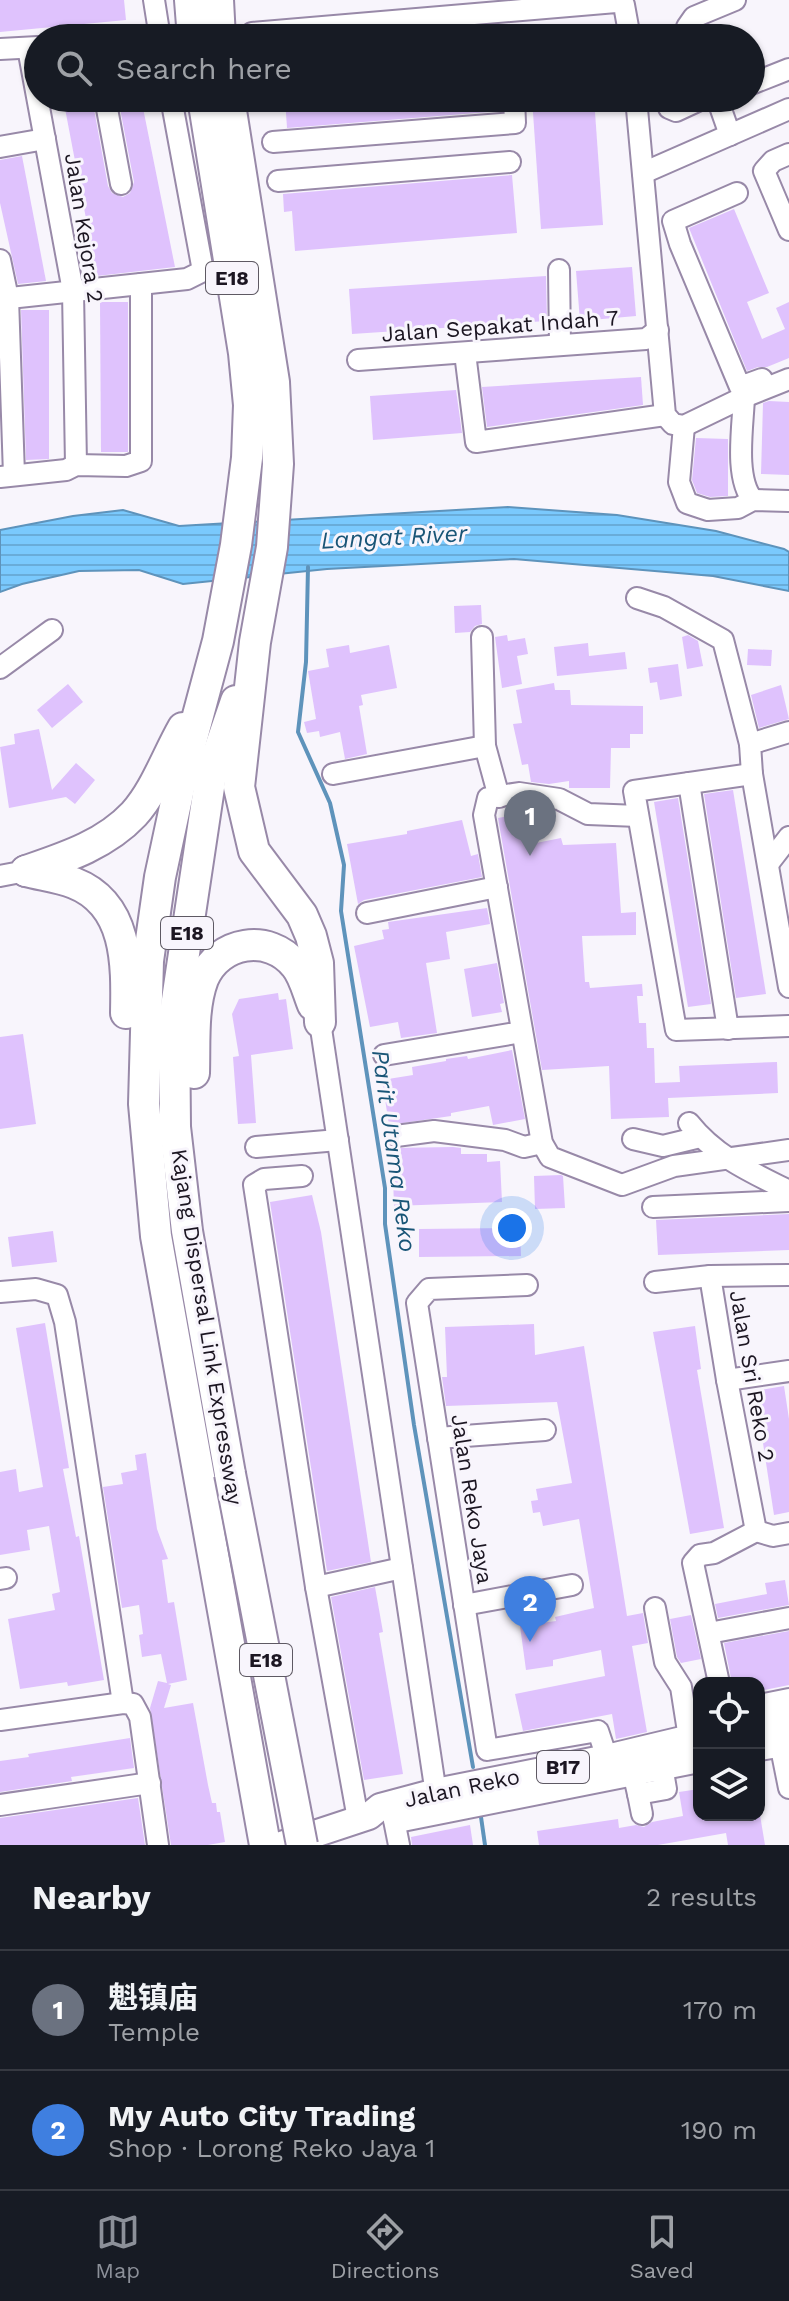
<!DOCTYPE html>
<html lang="en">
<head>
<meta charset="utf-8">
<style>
	body { margin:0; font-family:"Work Sans","Noto Sans SC",sans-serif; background:#242831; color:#f1f3f6 }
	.controls { position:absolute; right:24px; bottom:24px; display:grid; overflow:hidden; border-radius:16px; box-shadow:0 2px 6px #0004 }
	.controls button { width:72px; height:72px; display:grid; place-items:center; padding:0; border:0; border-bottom:2px solid #363941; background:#171b24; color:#f1f3f6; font:40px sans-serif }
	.you { position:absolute; left:512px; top:1228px; width:28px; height:28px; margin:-20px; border:6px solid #fff; border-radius:50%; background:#1a73e8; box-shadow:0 0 0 12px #1a73e833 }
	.badge { display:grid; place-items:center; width:52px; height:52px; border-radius:50%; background:#8c9099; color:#fff; font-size:26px; font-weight:700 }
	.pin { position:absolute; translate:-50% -66px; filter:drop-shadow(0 2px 4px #0008) }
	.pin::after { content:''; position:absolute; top:42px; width:28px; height:24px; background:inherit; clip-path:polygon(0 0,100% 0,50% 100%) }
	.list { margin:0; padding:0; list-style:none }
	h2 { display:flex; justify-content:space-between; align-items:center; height:104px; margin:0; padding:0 32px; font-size:34px }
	h2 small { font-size:26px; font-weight:400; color:#9ea1a6 }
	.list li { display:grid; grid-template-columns:52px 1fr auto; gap:24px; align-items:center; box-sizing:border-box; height:120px; padding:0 32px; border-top:2px solid #363941 }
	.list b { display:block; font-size:30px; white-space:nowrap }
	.list p { margin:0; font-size:26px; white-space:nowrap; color:#9ea1a6 }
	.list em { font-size:26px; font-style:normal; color:#9ea1a6 }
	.icon { flex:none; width:44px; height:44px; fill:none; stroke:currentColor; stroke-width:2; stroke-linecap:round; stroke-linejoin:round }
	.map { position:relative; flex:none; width:789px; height:1845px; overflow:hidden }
	.search { position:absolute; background:#171b24; box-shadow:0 2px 6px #0004; left:24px; right:24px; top:24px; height:88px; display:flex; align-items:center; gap:20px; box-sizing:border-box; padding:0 28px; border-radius:44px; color:#9ea1a6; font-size:30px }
	.sheet { height:344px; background:#171b24 }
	nav { display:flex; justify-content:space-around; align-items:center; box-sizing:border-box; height:112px; border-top:2px solid #363941; background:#171b24; font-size:22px; color:#9ea1a6 }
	nav a { display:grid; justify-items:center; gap:4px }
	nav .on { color:#8c9099 }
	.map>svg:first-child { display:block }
</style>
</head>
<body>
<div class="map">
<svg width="789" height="1845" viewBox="0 0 789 1845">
	<defs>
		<pattern id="water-rules" width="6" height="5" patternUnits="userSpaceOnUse" patternTransform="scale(2)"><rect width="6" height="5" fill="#7ac9fd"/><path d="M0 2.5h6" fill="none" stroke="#69acd9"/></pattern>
	</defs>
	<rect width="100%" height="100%" fill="#f8f5fc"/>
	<polygon fill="url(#water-rules)" stroke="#5e93bb" stroke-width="2" points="508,507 617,515 716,531 784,549 789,552 789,591 713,576 514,559 327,569 183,584 139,570 79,571 22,584 0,592 0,530 73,516 123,510 179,526"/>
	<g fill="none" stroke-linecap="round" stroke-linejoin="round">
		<g stroke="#5e93bb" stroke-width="4">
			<polyline points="308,567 306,662 298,732 330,803 344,865 341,911 385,1188 385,1224 414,1425 473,1767"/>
			<polyline points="481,1817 485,1845"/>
		</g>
	</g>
	<g fill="#dfc2fd">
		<polygon points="0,0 124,0 126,20 0,32"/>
		<polygon points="63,98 92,98 108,186 112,193 123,197 130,193 134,182 118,98 141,98 175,267 97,276"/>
		<polygon points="285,98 501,98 502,111 287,128"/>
		<polygon points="532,98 594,98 603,225 541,229"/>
		<polygon points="22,156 46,281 18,284 0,203 0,160"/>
		<polygon points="512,175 517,233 295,251 292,211 284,212 283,194"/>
		<polygon points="734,209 769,293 747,302 762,339 785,329 776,308 789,302 789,358 767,367 758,367 747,371 689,228"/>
		<polygon points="632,267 636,316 580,321 576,271"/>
		<polygon points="546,276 547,321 352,334 349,289"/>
		<polygon points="100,302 128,302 128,452 101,452"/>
		<polygon points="21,310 49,310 49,459 26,460"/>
		<polygon points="641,377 643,405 487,427 482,387"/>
		<polygon points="456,390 462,433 373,440 370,396"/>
		<polygon points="769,401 789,402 789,475 761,474 763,403"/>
		<polygon points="696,438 728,439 728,496 710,497 697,493 692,480"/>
		<polygon points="481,605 482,624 475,626 470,632 455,633 454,606"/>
		<polygon points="507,635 508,641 525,638 528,654 517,656 522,684 502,688 495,637"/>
		<polygon points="688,635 698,641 703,666 687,669 682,637"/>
		<polygon points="588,643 589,656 625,652 627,669 557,676 554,647"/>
		<polygon points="349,645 350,653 389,645 397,688 361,695 363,705 359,706 367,754 345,759 340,732 320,737 319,731 307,733 304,722 316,719 308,671 329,667 326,649"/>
		<polygon points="748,649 772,650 771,666 747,665"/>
		<polygon points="678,664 682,696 660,700 657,682 650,683 648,668"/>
		<polygon points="554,683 555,690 570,690 571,705 643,706 643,734 630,734 630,748 611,748 610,788 569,788 569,781 549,784 531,782 528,764 522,765 513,724 522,723 516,690"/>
		<polygon points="68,684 83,702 52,728 37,710"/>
		<polygon points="781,685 789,719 759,728 751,695"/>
		<polygon points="39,729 52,790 76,763 95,780 75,804 66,797 9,808 0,747 15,744 14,734"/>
		<polygon points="733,790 766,994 736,998 704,794"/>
		<polygon points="678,798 711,1004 688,1007 654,802"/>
		<polygon points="530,812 536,843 561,838 563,845 616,843 621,913 636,912 636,935 582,936 585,982 589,982 590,988 642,984 643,996 637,996 639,1023 646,1023 647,1048 654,1048 655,1083 680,1082 679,1066 777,1062 778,1093 668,1098 669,1117 611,1119 609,1066 542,1070 498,818"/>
		<polygon points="462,820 471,856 478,854 482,877 364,900 358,904 347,844 407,834 407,831"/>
		<polygon points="487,908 490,924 446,932 450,959 426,963 437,1033 401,1038 398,1022 370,1027 354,946 384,939 382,930 389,929 388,922"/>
		<polygon points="497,963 504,1003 500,1004 502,1012 472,1017 464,969"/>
		<polygon points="278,993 279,1000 286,999 293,1049 251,1055 256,1123 238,1124 233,1057 239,1056 232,1014 239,999"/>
		<polygon points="23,1034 36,1124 0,1129 0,1037"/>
		<polygon points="512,1050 525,1119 493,1125 489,1106 451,1113 451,1116 389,1125 382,1080 413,1075 412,1067 446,1061 446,1059 467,1056 468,1059"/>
		<polygon points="453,1147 461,1148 461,1154 487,1154 487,1162 500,1161 502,1202 394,1206 392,1148"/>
		<polygon points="561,1175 563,1176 565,1208 535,1209 534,1176"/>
		<polygon points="312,1195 321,1232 371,1562 327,1571 270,1202"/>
		<polygon points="789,1214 789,1250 658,1255 656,1220"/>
		<polygon points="520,1228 521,1256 419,1257 419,1229"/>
		<polygon points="53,1231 57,1262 12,1267 8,1237"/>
		<polygon points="45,1323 69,1468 63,1469 76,1537 79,1536 104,1680 68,1686 67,1682 20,1689 8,1619 55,1610 52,1594 60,1592 49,1526 27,1530 30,1550 0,1555 0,1472 16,1469 19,1492 43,1487 16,1328"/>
		<polygon points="534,1324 535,1355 584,1346 627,1616 643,1613 648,1643 632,1646 647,1732 616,1739 612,1714 523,1731 515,1694 605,1676 601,1650 553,1660 553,1666 526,1670 520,1626 556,1621 555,1617 594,1608 579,1519 543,1526 540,1512 533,1513 531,1501 538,1500 536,1489 572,1483 557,1402 446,1406 442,1377 447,1377 445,1327"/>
		<polygon points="695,1326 701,1369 697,1370 724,1528 690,1534 653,1332"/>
		<polygon points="784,1386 789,1419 789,1512 774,1515 755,1391"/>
		<polygon points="146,1453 157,1529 168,1559 162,1560 168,1603 174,1602 187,1680 168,1684 171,1685 164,1708 193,1703 208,1785 212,1803 216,1803 217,1812 220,1812 225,1842 208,1845 171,1845 150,1708 158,1681 167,1683 161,1654 142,1657 139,1635 143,1634 139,1605 122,1608 103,1487 123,1484 121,1473 137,1470 135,1455"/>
		<polygon points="785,1580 789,1605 718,1618 715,1604 767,1594 765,1583"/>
		<polygon points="375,1587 383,1632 379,1633 403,1774 364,1780 331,1597"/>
		<polygon points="691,1615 701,1659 681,1663 677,1657 670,1619"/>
		<polygon points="789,1631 789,1685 759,1691 759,1683 732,1683 724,1643"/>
		<polygon points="130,1738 134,1768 71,1777 72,1781 0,1792 0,1761 29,1757 28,1754"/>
		<polygon points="699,1789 699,1815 760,1815 765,1845 728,1845 726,1833 658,1845 539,1845 537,1831 618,1819 619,1828 636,1825 644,1827 652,1822 683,1816 679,1792"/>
		<polygon points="138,1798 145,1845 0,1845 0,1818"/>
		<polygon points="470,1825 473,1845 412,1845 411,1837"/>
	</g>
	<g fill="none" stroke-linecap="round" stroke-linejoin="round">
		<g stroke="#9889a8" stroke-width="24">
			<g id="minor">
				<polyline points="154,0 160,38"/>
				<polyline points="252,33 616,2 624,5 630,38"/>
				<polyline points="135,38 160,36"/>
				<polyline points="689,38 687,27 694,17 735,0"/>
				<polyline points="28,48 73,291 76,465"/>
				<polyline points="0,49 38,47"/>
				<polyline points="751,84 789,69"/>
				<polyline points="105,98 121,184"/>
				<polyline points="636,98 665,415 673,424 684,426 744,397 789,379"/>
				<polyline points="665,98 669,108 676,111 704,98"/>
				<polyline points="717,98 730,135"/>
				<polyline points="273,142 515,123 514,98"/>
				<polyline points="0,147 45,139"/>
				<polyline points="789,154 773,161 764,171 789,230"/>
				<polyline points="643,173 789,109"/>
				<polyline points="278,181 510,162"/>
				<polyline points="737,193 673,221 680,244 740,387 762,379"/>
				<polyline points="0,260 8,298 14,475"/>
				<polyline points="559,270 560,345"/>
				<polyline points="0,299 187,279 203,271 171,98"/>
				<polyline points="465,353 476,442 665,415"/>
				<polyline points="358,360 646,339 658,330"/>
				<path d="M744,397C743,426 734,478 753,500"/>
				<polyline points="684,426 679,482 687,503 708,510 738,508 753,500 789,501"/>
				<polyline points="0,477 66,470 76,465 126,466 141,461 141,284"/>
				<polyline points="637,598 664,607 723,640 750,744"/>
				<polyline points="482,637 485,746 499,797"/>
				<polyline points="0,668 52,630"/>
				<polyline points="789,732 750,744 752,774 789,987"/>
				<polyline points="333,774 485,746"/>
				<polyline points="752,774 634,791 676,1030 789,1026"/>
				<polyline points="689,783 728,1029"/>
				<polyline points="638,816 588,814 559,799 519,793 488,798 484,815 542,1143 550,1157 622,1185 674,1166 789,1150"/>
				<polyline points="768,864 789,837"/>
				<polyline points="0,876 26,871"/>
				<polyline points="367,913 497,887"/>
				<polyline points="320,1022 438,1807"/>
				<polyline points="384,1055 522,1032"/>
				<path d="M689,1123C716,1157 751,1172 789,1191"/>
				<polyline points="396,1136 434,1131 505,1140 524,1147 542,1143"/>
				<polyline points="633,1139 663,1146 700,1137"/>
				<polyline points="256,1147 338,1140"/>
				<polyline points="302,1176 264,1179 254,1185 316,1587 402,1568"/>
				<polyline points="653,1207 789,1201"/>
				<polyline points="710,1276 727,1380 756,1531"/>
				<polyline points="655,1282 710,1276 789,1275"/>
				<polyline points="527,1285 429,1289 417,1303 487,1750 598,1731 607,1758"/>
				<polyline points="0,1292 36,1289 57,1295 65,1322 123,1703"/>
				<polyline points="727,1380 789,1371"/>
				<polyline points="438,1438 545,1430"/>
				<polyline points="756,1531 773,1536 789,1533"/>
				<polyline points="0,1579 6,1578"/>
				<polyline points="316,1587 358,1819"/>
				<polyline points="464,1605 572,1585"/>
				<polyline points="655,1608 665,1662 681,1687 689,1738"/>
				<polyline points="709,1633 789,1618"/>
				<polyline points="719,1683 693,1563 700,1555 714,1553 756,1531"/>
				<polyline points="759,1705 789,1699"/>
				<polyline points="0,1720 123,1703 133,1704 140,1717 158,1845"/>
				<polyline points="780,1743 789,1788"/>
				<polyline points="633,1772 638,1794 666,1789 662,1766"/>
				<polyline points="638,1794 642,1814"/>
				<polyline points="0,1805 150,1783"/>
				<polyline points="394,1820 399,1845"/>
			</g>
		</g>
		<g stroke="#9889a8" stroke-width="30">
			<g id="major">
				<polyline points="759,1725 789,1719"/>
				<polyline points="759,1747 789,1742"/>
				<polyline points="397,1819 699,1759"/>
				<polyline points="281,1845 369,1816 380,1807 436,1792 607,1758 699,1736"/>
			</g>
		</g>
		<g stroke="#9889a8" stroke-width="34">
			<g id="highway">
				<polyline points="190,0 193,38"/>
				<polyline points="218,0 220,38"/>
				<polyline points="203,98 244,353 249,405 247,458 236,545 218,641 181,779 160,877 148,961 144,1104 156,1236 265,1845"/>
				<polyline points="229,98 274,382 278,464 272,547 255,642 239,787 254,851 302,915 311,936 318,963 320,1022"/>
				<path d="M26,871C41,875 59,877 74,883C128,904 127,964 126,1013"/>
				<path d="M26,871C64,858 105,845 134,814C155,791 167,756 183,728"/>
				<path d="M194,1073C195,1043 192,1008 203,979C219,941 269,933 295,965C304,975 308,993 313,1005"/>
				<polyline points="230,1474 187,1231 175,1127 174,1020 211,774 236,701"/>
			</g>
		</g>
		<use href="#minor" stroke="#fff" stroke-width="20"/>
		<use href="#major" stroke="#fff" stroke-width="26"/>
		<use href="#highway" stroke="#fff" stroke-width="30"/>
		<g stroke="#9889a8" stroke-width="34" stroke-linecap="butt">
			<polyline id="highway-bridge" points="230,1474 302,1845"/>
		</g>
		<use href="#highway-bridge" stroke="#fff" stroke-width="30"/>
	</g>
	<g text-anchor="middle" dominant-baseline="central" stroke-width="6" stroke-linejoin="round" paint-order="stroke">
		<g fill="#f8f5fc" stroke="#5e5963" stroke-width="2">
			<rect x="206" y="262" width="52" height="32" rx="6"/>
			<rect x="161" y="917" width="52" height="32" rx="6"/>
			<rect x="240" y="1644" width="52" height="32" rx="6"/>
			<rect x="537" y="1751" width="52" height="32" rx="6"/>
		</g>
		<g font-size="20" font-weight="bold" fill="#1c1622">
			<text x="232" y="278">E18</text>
			<text x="187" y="933">E18</text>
			<text x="266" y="1660">E18</text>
			<text x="563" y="1767">B17</text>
		</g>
		<g font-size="22" fill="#1c1622" stroke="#f8f5fc">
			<text transform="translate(84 228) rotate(81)">Jalan Kejora 2</text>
			<text transform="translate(500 326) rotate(-4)">Jalan Sepakat Indah 7</text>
			<text transform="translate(207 1327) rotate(81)">Kajang Dispersal Link Expressway</text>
			<text transform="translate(752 1376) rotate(80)">Jalan Sri Reko 2</text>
			<text transform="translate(472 1499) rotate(81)">Jalan Reko Jaya</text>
			<text transform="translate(462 1788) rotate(-12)">Jalan Reko</text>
		</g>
		<g font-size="24" font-style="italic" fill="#195577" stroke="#f8f5fc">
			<text transform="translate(394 537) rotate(-3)">Langat River</text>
			<text transform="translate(394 1151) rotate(82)">Parit Utama Reko</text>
		</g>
	</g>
</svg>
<div class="controls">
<button><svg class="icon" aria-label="locate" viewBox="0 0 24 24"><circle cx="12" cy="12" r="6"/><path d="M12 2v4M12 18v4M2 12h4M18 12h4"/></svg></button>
<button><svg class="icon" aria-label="layers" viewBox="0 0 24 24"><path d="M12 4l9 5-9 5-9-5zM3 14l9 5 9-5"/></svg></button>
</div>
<div class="you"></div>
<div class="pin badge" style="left:530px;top:856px;background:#6b7280">1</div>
<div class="pin badge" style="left:530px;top:1642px;background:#3f7fe0">2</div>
<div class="search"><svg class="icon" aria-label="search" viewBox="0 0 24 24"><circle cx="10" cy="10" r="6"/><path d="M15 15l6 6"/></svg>Search here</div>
</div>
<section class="sheet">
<h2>Nearby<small>2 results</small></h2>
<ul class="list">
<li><span class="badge" style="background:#6b7280">1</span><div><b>魁镇庙</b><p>Temple</p></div><em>170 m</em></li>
<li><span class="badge" style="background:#3f7fe0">2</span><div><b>My Auto City Trading</b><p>Shop · Lorong Reko Jaya 1</p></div><em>190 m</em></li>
</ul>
</section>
<nav>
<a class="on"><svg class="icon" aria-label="map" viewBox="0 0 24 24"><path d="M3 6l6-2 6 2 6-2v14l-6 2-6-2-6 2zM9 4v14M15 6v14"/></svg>Map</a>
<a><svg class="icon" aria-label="directions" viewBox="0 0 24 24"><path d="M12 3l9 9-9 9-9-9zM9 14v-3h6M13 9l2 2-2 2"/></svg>Directions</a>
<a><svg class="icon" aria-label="saved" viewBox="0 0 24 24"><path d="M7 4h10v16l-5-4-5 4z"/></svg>Saved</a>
</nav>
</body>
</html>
